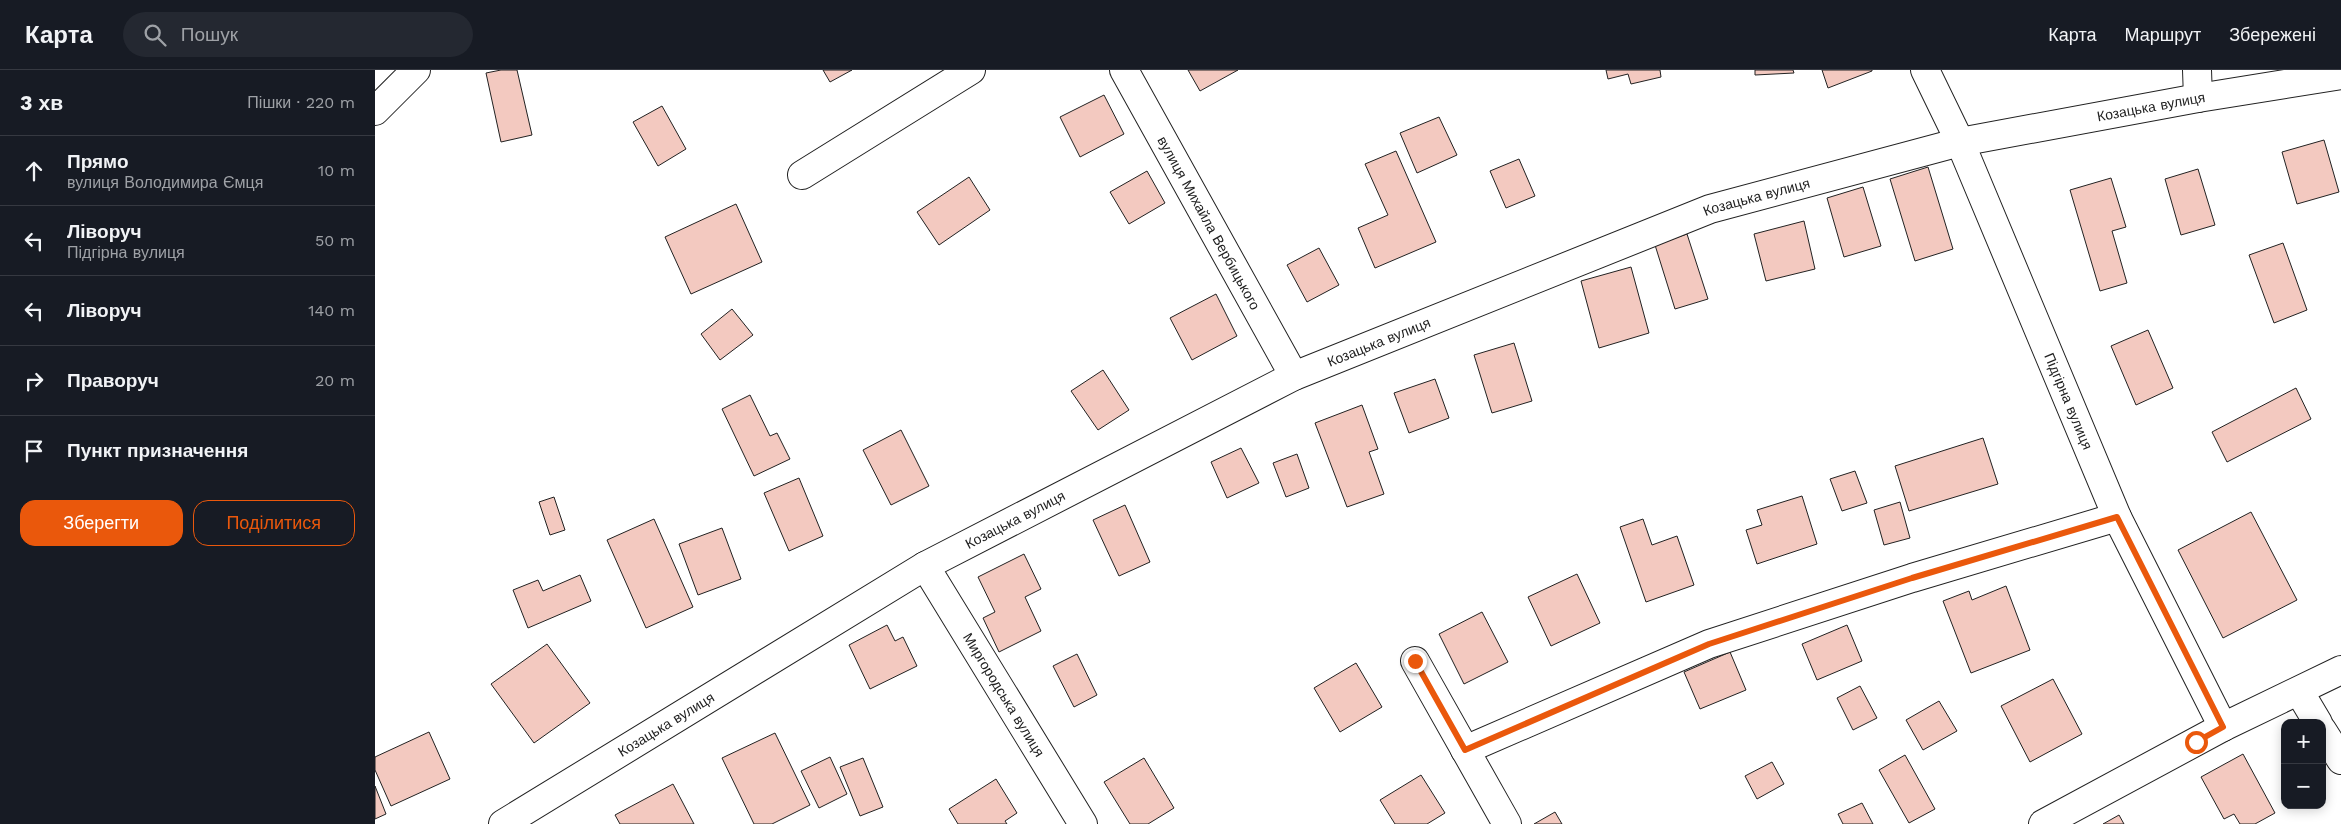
<!DOCTYPE html>
<html lang="uk">
<head>
<meta charset="utf-8">
<style>
	body { margin:0; font-family:"Work Sans",sans-serif; background:#242831; color:#f1f3f6 }
	.controls { position:absolute; right:15px; bottom:15px; display:grid; overflow:hidden; border-radius:10px; box-shadow:0 2px 12px #0003 }
	.controls button { width:45px; height:45px; display:grid; place-items:center; padding:0; border:0; border-bottom:1px solid #363941; background:#171b24; color:#f1f3f6; font:25px sans-serif }
	.stop { position:absolute; width:15px; height:15px; margin:-11px; border:4px solid #ea580c; border-radius:50%; background:#fff }
	.stop.end { background:#ea580c; border-color:#fff; box-shadow:0 1px 5px #0008 }
	.list { margin:0; padding:0; list-style:none }
	h2 { display:flex; justify-content:space-between; align-items:center; height:65px; margin:0; padding:0 20px; font-size:21px }
	h2 small { font-size:16px; font-weight:400; color:#9ea1a6 }
	.list li { display:grid; grid-template-columns:32px 1fr auto; gap:15px; align-items:center; box-sizing:border-box; height:70px; padding:0 20px; border-top:1px solid #363941 }
	.list b { display:block; font-size:19px; white-space:nowrap }
	.list p { margin:0; font-size:16px; white-space:nowrap; color:#9ea1a6 }
	.list em { font-size:16px; font-style:normal; color:#9ea1a6 }
	.actions { display:flex; gap:10px; padding:15px 20px }
	.actions a { flex:1; padding:11px 0; border:1px solid #ea580c; border-radius:15px; text-align:center; font-size:18px; color:#ea580c }
	.actions .main { background:#ea580c; color:#fff }
	.icon { flex:none; width:28px; height:28px; fill:none; stroke:currentColor; stroke-width:2; stroke-linecap:round; stroke-linejoin:round }
	.map { position:relative; flex:none; width:1966px; height:754px; overflow:hidden }
	header { display:flex; align-items:center; gap:30px; box-sizing:border-box; height:70px; padding:0 25px; background:#171b24; border-bottom:1px solid #363941 }
	header strong { font-size:24px }
	nav { display:flex; gap:28px; margin-inline-start:auto; font-size:18px }
	.search { width:350px; height:45px; background:#242831; display:flex; align-items:center; gap:12px; box-sizing:border-box; padding:0 18px; border-radius:28px; color:#9ea1a6; font-size:19px }
	main { display:flex }
	aside { flex:1; background:#171b24 }
	.map>svg:first-child { display:block }
</style>
</head>
<body>
<header>
<strong>Карта</strong>
<div class="search"><svg class="icon" aria-label="search" viewBox="0 0 24 24"><circle cx="10" cy="10" r="6"/><path d="M15 15l6 6"/></svg>Пошук</div>
<nav><a>Карта</a><a>Маршрут</a><a>Збережені</a></nav>
</header>
<main>
<aside>
<h2>3 хв<small>Пішки · 220 m</small></h2>
<ul class="list">
<li><svg class="icon" aria-label="ahead" viewBox="0 0 24 24"><path d="M12 20V5M6 11l6-6 6 6"/></svg><div><b>Прямо</b><p>вулиця Володимира Ємця</p></div><em>10 m</em></li>
<li><svg class="icon" aria-label="left" viewBox="0 0 24 24"><path d="M17 20v-9H6M10 6l-5 5 5 5"/></svg><div><b>Ліворуч</b><p>Підгірна вулиця</p></div><em>50 m</em></li>
<li><svg class="icon" aria-label="left" viewBox="0 0 24 24"><path d="M17 20v-9H6M10 6l-5 5 5 5"/></svg><div><b>Ліворуч</b></div><em>140 m</em></li>
<li><svg class="icon" aria-label="right" viewBox="0 0 24 24"><path d="M7 20v-9h11M14 6l5 5-5 5"/></svg><div><b>Праворуч</b></div><em>20 m</em></li>
<li><svg class="icon" aria-label="arrive" viewBox="0 0 24 24"><path d="M6 21V4h12l-3 4 3 4H6"/></svg><div><b>Пункт призначення</b></div></li>
</ul>
<div class="actions"><a class="main">Зберегти</a><a>Поділитися</a></div>
</aside>
<div class="map">
<svg width="1966" height="754" viewBox="0 0 1966 754">
	<rect width="100%" height="100%" fill="#fff"/>
	<g fill="#f3c9c0" stroke="#222">
		<polygon points="126,0 142,0 157,65 126,72 111,3"/>
		<polygon points="448,0 477,0 455,12"/>
		<polygon points="813,0 863,0 825,21"/>
		<polygon points="1231,0 1285,0 1286,7 1256,14 1253,4 1233,9"/>
		<polygon points="1380,0 1418,0 1419,3 1380,5"/>
		<polygon points="1447,0 1497,0 1497,1 1453,18"/>
		<polygon points="729,25 749,64 705,87 685,47"/>
		<polygon points="287,36 311,79 283,96 258,52"/>
		<polygon points="1064,47 1082,85 1042,103 1025,63"/>
		<polygon points="1949,70 1964,122 1922,134 1907,82"/>
		<polygon points="1021,81 1061,172 1000,198 983,158 1013,145 990,94"/>
		<polygon points="1144,89 1160,126 1131,138 1115,101"/>
		<polygon points="1553,97 1578,179 1540,191 1515,109"/>
		<polygon points="1823,99 1840,155 1806,165 1790,109"/>
		<polygon points="772,101 790,133 754,154 735,122"/>
		<polygon points="594,107 615,140 564,175 542,142"/>
		<polygon points="1736,108 1751,157 1737,161 1752,213 1725,221 1695,120"/>
		<polygon points="1488,117 1506,176 1469,187 1452,128"/>
		<polygon points="361,134 387,192 316,224 290,167"/>
		<polygon points="1429,151 1440,199 1391,211 1379,164"/>
		<polygon points="1312,164 1333,229 1300,239 1280,175"/>
		<polygon points="1908,173 1932,240 1899,253 1874,185"/>
		<polygon points="944,178 964,215 932,232 912,195"/>
		<polygon points="1256,197 1274,263 1224,278 1206,211"/>
		<polygon points="841,224 862,266 817,290 795,248"/>
		<polygon points="357,239 378,265 345,290 326,264"/>
		<polygon points="1773,260 1798,318 1761,335 1736,276"/>
		<polygon points="1139,273 1157,331 1117,343 1099,285"/>
		<polygon points="728,300 754,340 723,360 696,321"/>
		<polygon points="1060,309 1074,348 1034,363 1019,323"/>
		<polygon points="1921,318 1936,349 1852,392 1837,362"/>
		<polygon points="375,325 395,366 402,363 415,389 379,406 347,339"/>
		<polygon points="987,335 1003,379 994,382 1009,424 972,437 940,353"/>
		<polygon points="526,360 554,416 516,435 488,380"/>
		<polygon points="1608,368 1623,414 1534,441 1520,396"/>
		<polygon points="866,378 884,413 852,428 836,392"/>
		<polygon points="922,384 934,418 911,427 898,393"/>
		<polygon points="1480,401 1492,433 1467,441 1455,409"/>
		<polygon points="424,408 448,466 414,481 389,423"/>
		<polygon points="1427,426 1442,474 1382,494 1371,460 1387,455 1382,440"/>
		<polygon points="179,427 190,460 175,465 164,432"/>
		<polygon points="1525,432 1535,468 1509,475 1499,440"/>
		<polygon points="750,435 775,492 744,506 718,450"/>
		<polygon points="1876,442 1922,530 1848,568 1803,480"/>
		<polygon points="279,449 318,537 271,558 232,470"/>
		<polygon points="1268,449 1277,475 1302,466 1319,515 1271,532 1245,457"/>
		<polygon points="347,458 366,509 323,525 304,474"/>
		<polygon points="649,484 666,519 650,527 666,561 624,582 608,548 620,542 603,507"/>
		<polygon points="1202,504 1225,553 1176,576 1153,527"/>
		<polygon points="205,505 216,531 153,558 138,520 163,510 168,521"/>
		<polygon points="1631,516 1655,580 1596,603 1568,531 1594,521 1597,530"/>
		<polygon points="1107,542 1133,592 1089,614 1064,564"/>
		<polygon points="512,555 520,571 528,567 542,596 495,619 474,575"/>
		<polygon points="1472,555 1487,591 1442,610 1427,574"/>
		<polygon points="172,574 215,633 159,673 116,614"/>
		<polygon points="1355,582 1371,620 1325,639 1309,602"/>
		<polygon points="702,584 722,625 699,637 678,596"/>
		<polygon points="981,593 1007,637 965,662 939,618"/>
		<polygon points="1678,609 1707,664 1655,692 1626,636"/>
		<polygon points="1485,616 1502,648 1478,660 1462,628"/>
		<polygon points="1564,631 1582,661 1548,680 1531,650"/>
		<polygon points="54,662 75,709 16,736 0,700 0,687"/>
		<polygon points="400,663 435,735 397,754 379,754 347,688"/>
		<polygon points="1868,684 1900,743 1880,754 1865,754 1859,744 1849,749 1826,707"/>
		<polygon points="1530,685 1560,739 1534,753 1504,700"/>
		<polygon points="455,687 472,724 444,738 426,701"/>
		<polygon points="488,688 508,737 485,746 465,697"/>
		<polygon points="769,688 799,738 773,754 755,754 729,712"/>
		<polygon points="1397,692 1409,714 1382,729 1370,706"/>
		<polygon points="1046,705 1070,743 1052,754 1020,754 1005,730"/>
		<polygon points="621,709 642,743 630,751 632,754 583,754 574,739"/>
		<polygon points="298,714 319,754 245,754 240,745"/>
		<polygon points="0,716 11,744 0,749"/>
		<polygon points="1487,733 1498,754 1468,754 1463,744"/>
		<polygon points="1180,742 1187,754 1159,754"/>
		<polygon points="1744,745 1749,754 1728,754"/>
	</g>
	<g fill="none" stroke-linecap="round" stroke-linejoin="round">
		<g stroke="#222" stroke-width="30">
			<g id="minor">
				<path id="s1" d="M749,0L919,306"/>
				<path id="s2" d="M1550,0L1585,72L1742,447L1848,657"/>
				<polyline points="1822,0 1823,28"/>
				<polyline points="0,41 41,0"/>
				<polyline points="427,105 596,0"/>
				<path id="s3" d="M550,496L708,754"/>
				<polyline points="1040,591 1132,754"/>
				<polyline points="1924,621 1943,653"/>
				<polyline points="1947,660 1966,690"/>
				<polyline points="1090,680 1334,574 1537,508 1742,447"/>
				<polyline points="1668,754 1848,657 1966,600"/>
			</g>
		</g>
		<g stroke="#222" stroke-width="30">
			<g id="tertiary">
				<path id="s4" d="M128,754L550,496L919,306L1335,139L1585,72L1823,28L1966,5"/>
			</g>
		</g>
		<use href="#minor" stroke="#fff" stroke-width="28"/>
		<use href="#tertiary" stroke="#fff" stroke-width="28"/>
	</g>
	<g fill="none" stroke-linecap="round" stroke-linejoin="round">
		<polyline stroke="#ea580c" stroke-width="6" points="1040,591 1090,680 1334,574 1537,508 1742,447 1848,657 1821,672"/>
	</g>
	<g text-anchor="middle" dominant-baseline="central" stroke-width="4" stroke-linejoin="round" paint-order="stroke">
		<g font-size="14" fill="#222" stroke="#fff">
			<text stroke="none"><textPath href="#s4" startOffset="1811">Козацька вулиця</textPath></text>
			<text stroke="none"><textPath href="#s4" startOffset="1406">Козацька вулиця</textPath></text>
			<text stroke="none"><textPath href="#s1" startOffset="175">вулиця Михайла Вербицького</textPath></text>
			<text stroke="none"><textPath href="#s4" startOffset="1001">Козацька вулиця</textPath></text>
			<text stroke="none"><textPath href="#s2" startOffset="361">Підгірна вулиця</textPath></text>
			<text stroke="none"><textPath href="#s4" startOffset="596">Козацька вулиця</textPath></text>
			<text stroke="none"><textPath href="#s3" startOffset="151">Миргородська вулиця</textPath></text>
			<text stroke="none"><textPath href="#s4" startOffset="191">Козацька вулиця</textPath></text>
		</g>
	</g>
</svg>
<div class="controls">
<button>+</button>
<button>−</button>
</div>
<div class="stop" style="left:1821px;top:672px"></div>
<div class="stop end" style="left:1040px;top:591px"></div>
</div>
</main>
</body>
</html>
